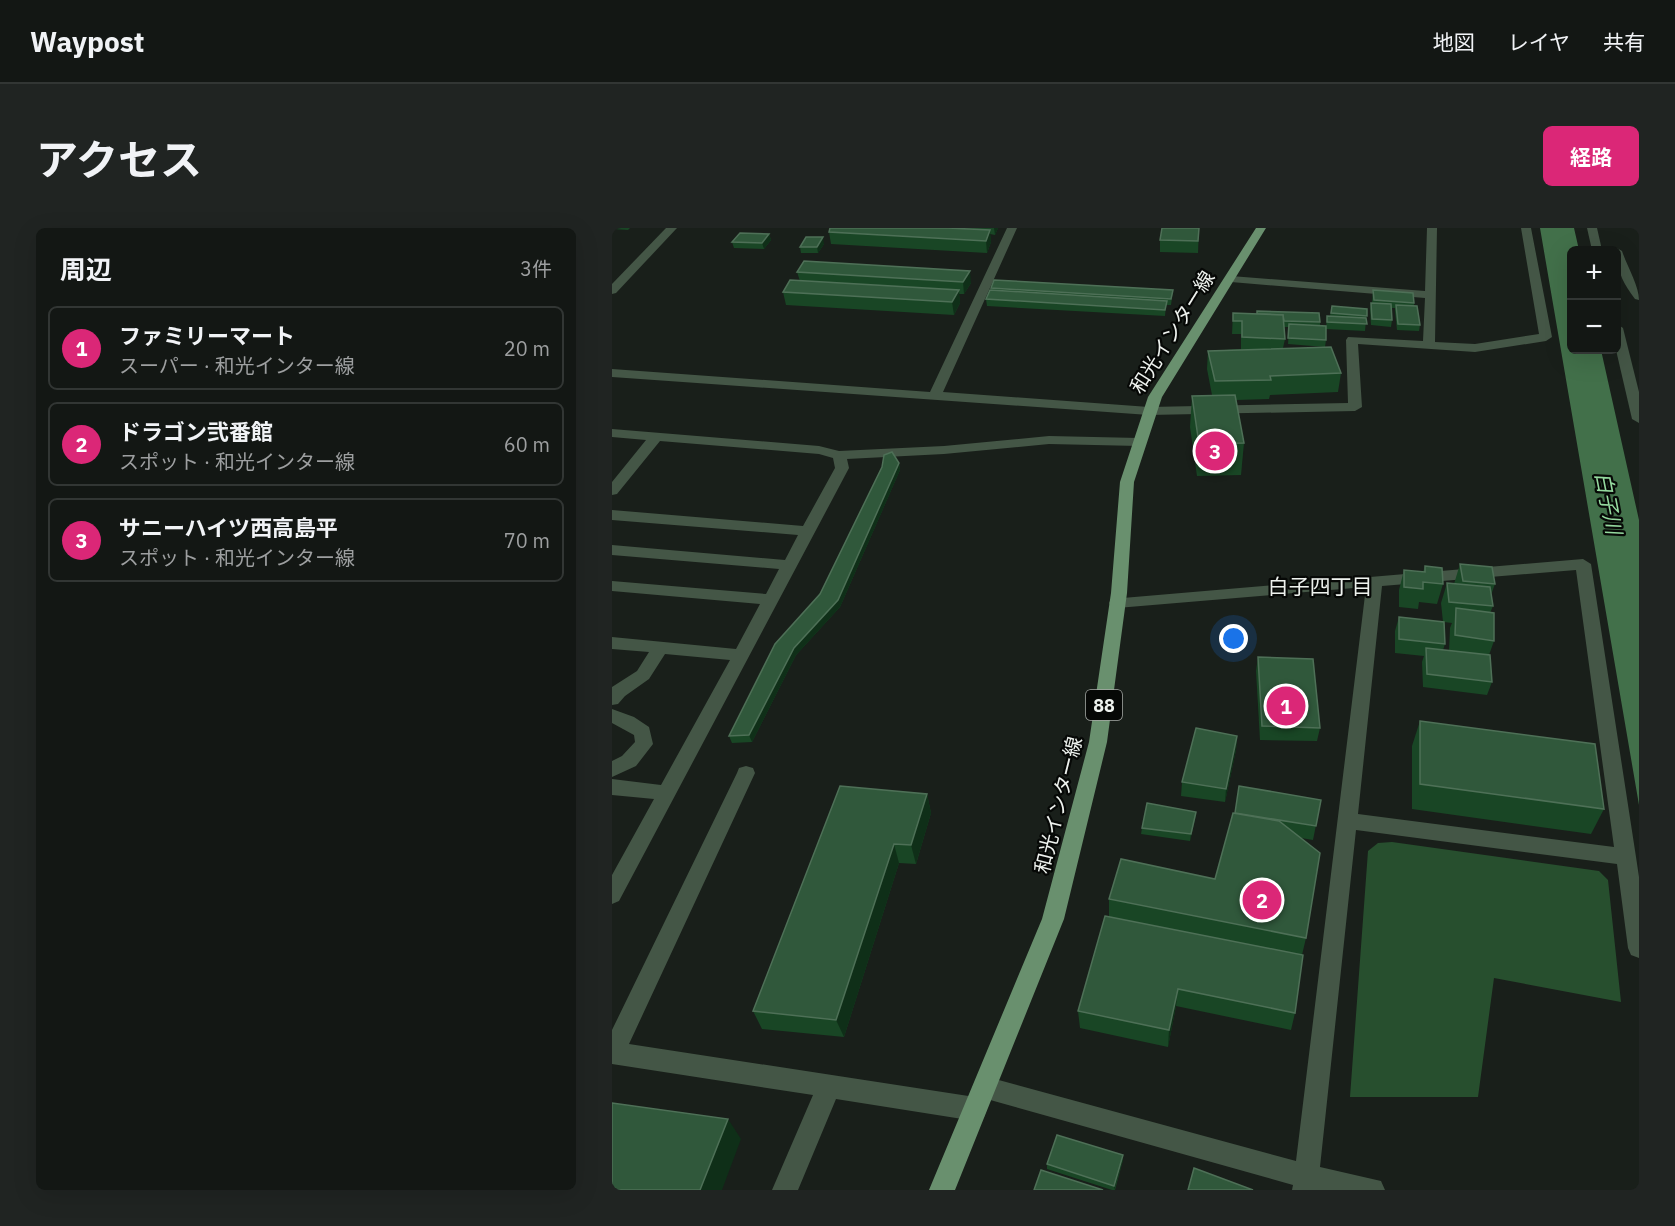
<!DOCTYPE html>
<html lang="ja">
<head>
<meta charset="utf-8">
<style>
	body { margin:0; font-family:"IBM Plex Sans","Noto Sans JP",sans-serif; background:#202422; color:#f1f3f6 }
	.controls { position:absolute; right:18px; top:18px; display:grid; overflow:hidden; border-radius:9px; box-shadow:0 6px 24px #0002 }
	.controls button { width:54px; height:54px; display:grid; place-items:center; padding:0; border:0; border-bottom:2px solid #323634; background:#131714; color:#f1f3f6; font:30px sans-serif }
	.you { position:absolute; left:622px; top:411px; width:21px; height:21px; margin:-15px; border:4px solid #fff; border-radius:50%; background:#1a73e8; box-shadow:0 0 0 9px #1a73e833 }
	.badge { display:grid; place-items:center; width:39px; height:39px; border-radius:50%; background:#db2777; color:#fff; font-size:20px; font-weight:700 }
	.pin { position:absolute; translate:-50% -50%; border:3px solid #fff; box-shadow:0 2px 6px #0006 }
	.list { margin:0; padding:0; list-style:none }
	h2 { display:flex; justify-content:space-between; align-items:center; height:78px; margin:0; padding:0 24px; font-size:26px }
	h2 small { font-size:20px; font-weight:400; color:#9d9fa0 }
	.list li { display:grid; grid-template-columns:39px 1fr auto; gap:18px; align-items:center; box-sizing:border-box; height:84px; margin:0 12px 12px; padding:0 12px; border:2px solid #323634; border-radius:9px }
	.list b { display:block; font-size:22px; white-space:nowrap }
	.list p { margin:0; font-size:20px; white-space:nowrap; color:#9d9fa0 }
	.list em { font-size:20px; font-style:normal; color:#9d9fa0 }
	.map { position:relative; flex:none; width:1027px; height:962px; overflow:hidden; border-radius:9px }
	header { display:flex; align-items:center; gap:36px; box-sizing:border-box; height:84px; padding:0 30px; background:#131714; border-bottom:2px solid #323634 }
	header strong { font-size:28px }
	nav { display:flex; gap:33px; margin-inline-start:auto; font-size:21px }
	.intro { display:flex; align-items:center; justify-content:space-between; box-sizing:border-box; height:144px; padding:0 36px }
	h1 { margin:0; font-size:42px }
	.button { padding:15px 27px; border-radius:9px; background:#db2777; color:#fff; font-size:21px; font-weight:700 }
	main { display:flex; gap:36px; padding:0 36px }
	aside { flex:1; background:#131714; border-radius:9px; box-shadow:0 6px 24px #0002 }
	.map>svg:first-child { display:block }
</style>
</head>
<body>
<header>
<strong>Waypost</strong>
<nav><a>地図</a><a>レイヤ</a><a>共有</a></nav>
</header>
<div class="intro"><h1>アクセス</h1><a class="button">経路</a></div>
<main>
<aside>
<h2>周辺<small>3件</small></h2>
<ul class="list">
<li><span class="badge">1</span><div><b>ファミリーマート</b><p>スーパー · 和光インター線</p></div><em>20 m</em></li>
<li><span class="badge">2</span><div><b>ドラゴン弐番館</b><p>スポット · 和光インター線</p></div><em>60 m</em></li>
<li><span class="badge">3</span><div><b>サニーハイツ西高島平</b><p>スポット · 和光インター線</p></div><em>70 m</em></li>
</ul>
</aside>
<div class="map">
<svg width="1027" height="962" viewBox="0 0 1027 962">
	<rect width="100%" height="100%" fill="#191f1a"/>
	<polygon fill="#274f2e" points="780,614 987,643 996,652 1009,774 882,750 866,869 738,869 756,623 766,615"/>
	<polygon fill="#42704a" points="928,0 962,0 967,22 960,22 960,122 989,122 1027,292 1027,577"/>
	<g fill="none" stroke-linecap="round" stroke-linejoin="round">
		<g fill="#445646" fill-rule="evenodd">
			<polygon points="54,0 65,0 4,65 0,66 0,56"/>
			<polygon points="395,0 405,0 331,164 537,179 736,175 734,112 736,109 811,113 813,70 619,54 613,51 619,48 813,63 815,0 825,0 823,114 863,116 927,106 909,0 919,0 940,109 934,113 863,124 746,116 750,179 743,183 537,187 0,149 0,141 318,164"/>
			<polygon points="975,0 985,0 990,22 980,22"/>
			<path d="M1005,20L1010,23C1015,38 1027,58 1027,72L1023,71C1011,55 1005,44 1005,22H1000Z"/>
			<polygon points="1005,96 1011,100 1027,164 1027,195 1020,191 1004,122"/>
			<polygon points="0,201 207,218 227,223 332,218 437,208 527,210 534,214 527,218 437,216 332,226 235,231 237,240 7,673 0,676 0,647 42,571 0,567 0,551 49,557 118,432 53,426 37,451 13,468 6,476 0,477 0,459 25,443 37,424 0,421 0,409 124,421 148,376 0,363 0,353 154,366 167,341 0,327 0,317 173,332 186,307 0,292 0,282 191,298 223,240 221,230 207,226 48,213 5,266 0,267 0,254 34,212 0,209"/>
			<path d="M971,331L979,336L1024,629L1027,649V730L1019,727L1016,720L1005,636L744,602L708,939L769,953L773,962H680L681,957L364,868L360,860L364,852L372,848L684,933L754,359L505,380L499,379L497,375L499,371ZM964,342L1002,619L746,586L770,358Z"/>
			<polygon points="0,481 22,489 37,499 41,516 24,538 0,549 0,533 10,528 23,514 22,507 0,495"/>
			<polygon points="134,538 141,540 143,545 17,816 363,869 372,873 375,881 372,889 363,893 224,871 186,962 160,962 201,867 0,836 0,802 125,545 127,540"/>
		</g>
		<polygon fill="#69906e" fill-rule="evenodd" points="644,0 654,0 550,169 522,254 515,365 495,514 452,691 343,962 317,962 430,691 477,514 499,365 508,254 536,169"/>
	</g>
	<g fill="#194625" fill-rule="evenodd">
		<polygon points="0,0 18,0 16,2 0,1"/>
		<polygon points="218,0 386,0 383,7 378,6 379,14 375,25 219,16 217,4"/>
		<polygon points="587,0 586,25 548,24 548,12"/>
		<polygon points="157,6 159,12 152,21 122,20 120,14"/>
		<polygon points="212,16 206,25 189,25 188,19"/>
		<polygon points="192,33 359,55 352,66 347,66 348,75 342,87 174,77 171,64 188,53 185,44"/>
		<polygon points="379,60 561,62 559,77 554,77 553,88 375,78 374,71 379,62"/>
		<polygon points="761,62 802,75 802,78 808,97 807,103 785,102 783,83 783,80 779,80 780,92 779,99 759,97 758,81 759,75 760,75"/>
		<polygon points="720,78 755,81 753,103 714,101 715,88 718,88"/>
		<polygon points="621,85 708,94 708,97 714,112 713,119 676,116 677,99 672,99 673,111 671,120 729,145 726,164 658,167 657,171 624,172 632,215 629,247 585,248 578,199 580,168 600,167 595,141 596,123 629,121 629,106 620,106"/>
		<polygon points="287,235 288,242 228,379 184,427 140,514 120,515 117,508 208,366"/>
		<path d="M848,336L883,356L879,367L881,378L878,385L882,413L877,427L880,454L875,467L811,459L810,434L812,428L783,425V403L787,389L831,394L829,375L835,355L842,356ZM832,394L840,395L838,400L837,423L831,422L833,416Z"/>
		<polygon points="813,338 831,356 825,376 807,374 806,381 787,379 787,362 792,342 811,344"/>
		<polygon points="646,429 708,500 705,513 648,512 644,443"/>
		<polygon points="808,493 992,581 979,606 800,581 800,518"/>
		<polygon points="625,508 624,522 613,574 569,568 570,554"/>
		<polygon points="315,566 319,585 304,636 287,635 232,809 150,801 141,783"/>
		<polygon points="709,572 701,612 689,610 694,710 690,727 683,785 679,802 564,778 556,819 468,800 466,783 497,689 497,671 603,651 623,585"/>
		<polygon points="584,584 583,591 578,613 529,606 530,600"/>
		<polygon points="511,927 511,932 503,962 500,962 435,941 435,936"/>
	</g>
	<g fill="#0f2f18">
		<polygon points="382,0 386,0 383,7"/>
		<polygon points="378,2 379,14 375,25 374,13"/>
		<polygon points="157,6 159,12 152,21 150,15"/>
		<polygon points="211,9 212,16 206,25 205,19"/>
		<polygon points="358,43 359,55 352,66 351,54"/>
		<polygon points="347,62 348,75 342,87 340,74"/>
		<polygon points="287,235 288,242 228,379 184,427 140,514 137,507 182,420"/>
		<polygon points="625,508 624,522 613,574 614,561"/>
		<polygon points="315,566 319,585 304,636 299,617"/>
		<polygon points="584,584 583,591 578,613 579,606"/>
		<polygon points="282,616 287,635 232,809 224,792"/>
		<polygon points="566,761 564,778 556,819 557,802"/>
		<polygon points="116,891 129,911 110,962 88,962"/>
		<polygon points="511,927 511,932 502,962 502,958"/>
	</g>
	<g fill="#30583b" stroke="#4e7057" stroke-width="1.5">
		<polygon points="218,0 336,0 378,2 374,13 217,4"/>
		<polygon points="550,0 587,0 586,13 548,12"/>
		<polygon points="128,5 157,6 150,15 120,14"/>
		<polygon points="194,9 211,9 205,19 188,19"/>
		<polygon points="192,33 358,43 351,54 185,44"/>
		<polygon points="178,52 347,62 340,74 171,64"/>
		<polygon points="382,52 561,62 559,71 379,60"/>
		<polygon points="378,62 555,73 553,82 374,71"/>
		<polygon points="761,62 801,65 802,75 762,72"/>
		<polygon points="759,75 779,76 780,92 760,91"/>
		<polygon points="784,77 805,78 808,97 786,96"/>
		<polygon points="720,78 755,81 755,88 719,85"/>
		<polygon points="645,83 707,85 708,94 672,93 671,87 645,86"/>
		<polygon points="621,85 671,87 673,111 630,109 630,93 621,93"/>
		<polygon points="715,88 754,90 755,96 715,94"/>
		<polygon points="677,96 714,98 714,112 676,110"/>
		<polygon points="719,119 729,145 658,148 659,152 603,153 596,123"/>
		<polygon points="623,167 632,215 587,216 580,168"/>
		<polygon points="280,224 287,235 226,372 182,420 137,507 117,508 163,416 208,366 270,239 272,227"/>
		<polygon points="848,336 880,339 883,356 851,353"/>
		<polygon points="813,338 830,340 831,356 811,354 811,361 792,359 792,342 813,344"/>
		<polygon points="835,355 878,359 881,378 837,374"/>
		<polygon points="844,380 882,385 882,413 843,407"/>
		<polygon points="787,389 832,394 833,416 787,411"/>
		<polygon points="814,420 878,427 880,454 815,446"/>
		<polygon points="646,429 701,431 708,500 650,498"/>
		<polygon points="808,493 983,516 992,581 808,556"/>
		<polygon points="584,500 625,508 614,561 570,554"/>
		<polygon points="228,558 315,566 299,617 282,616 224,792 141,783"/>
		<polygon points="627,558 709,572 704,598 623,585"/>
		<polygon points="535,575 584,584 579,606 530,600"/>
		<polygon points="621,585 667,593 708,625 694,710 497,671 509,631 603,651"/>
		<polygon points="493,688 691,727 683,785 566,761 557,802 466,783"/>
		<polygon points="0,875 116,891 88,962 0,962"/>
		<polygon points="445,907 511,927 502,958 435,936"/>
		<polygon points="582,940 641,962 576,962"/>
		<polygon points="429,942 491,962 422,962"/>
	</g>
	<g text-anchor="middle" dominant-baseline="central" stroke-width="4.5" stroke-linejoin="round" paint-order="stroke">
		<rect fill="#060806" stroke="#a8aca8" stroke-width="1.5" x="474" y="462" width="36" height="30" rx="4.5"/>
		<g font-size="18" font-weight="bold" fill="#eef2ee">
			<text x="492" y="477">88</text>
		</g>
		<g font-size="20" fill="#eef2ee" stroke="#060806">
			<text transform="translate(560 104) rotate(-58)">和光インター線</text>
			<text transform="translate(446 577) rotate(-76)">和光インター線</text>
		</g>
		<g font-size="21" font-style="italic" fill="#95da9f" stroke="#060806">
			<text transform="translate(997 275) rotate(79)">白子川</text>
		</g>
		<g font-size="21" fill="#eef2ee" stroke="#060806">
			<text x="708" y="358">白子四丁目</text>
		</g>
	</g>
</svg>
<div class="controls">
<button>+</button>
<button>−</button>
</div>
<div class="you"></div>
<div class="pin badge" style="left:674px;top:478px">1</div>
<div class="pin badge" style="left:650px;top:672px">2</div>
<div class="pin badge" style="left:603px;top:223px">3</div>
</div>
</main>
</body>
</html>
